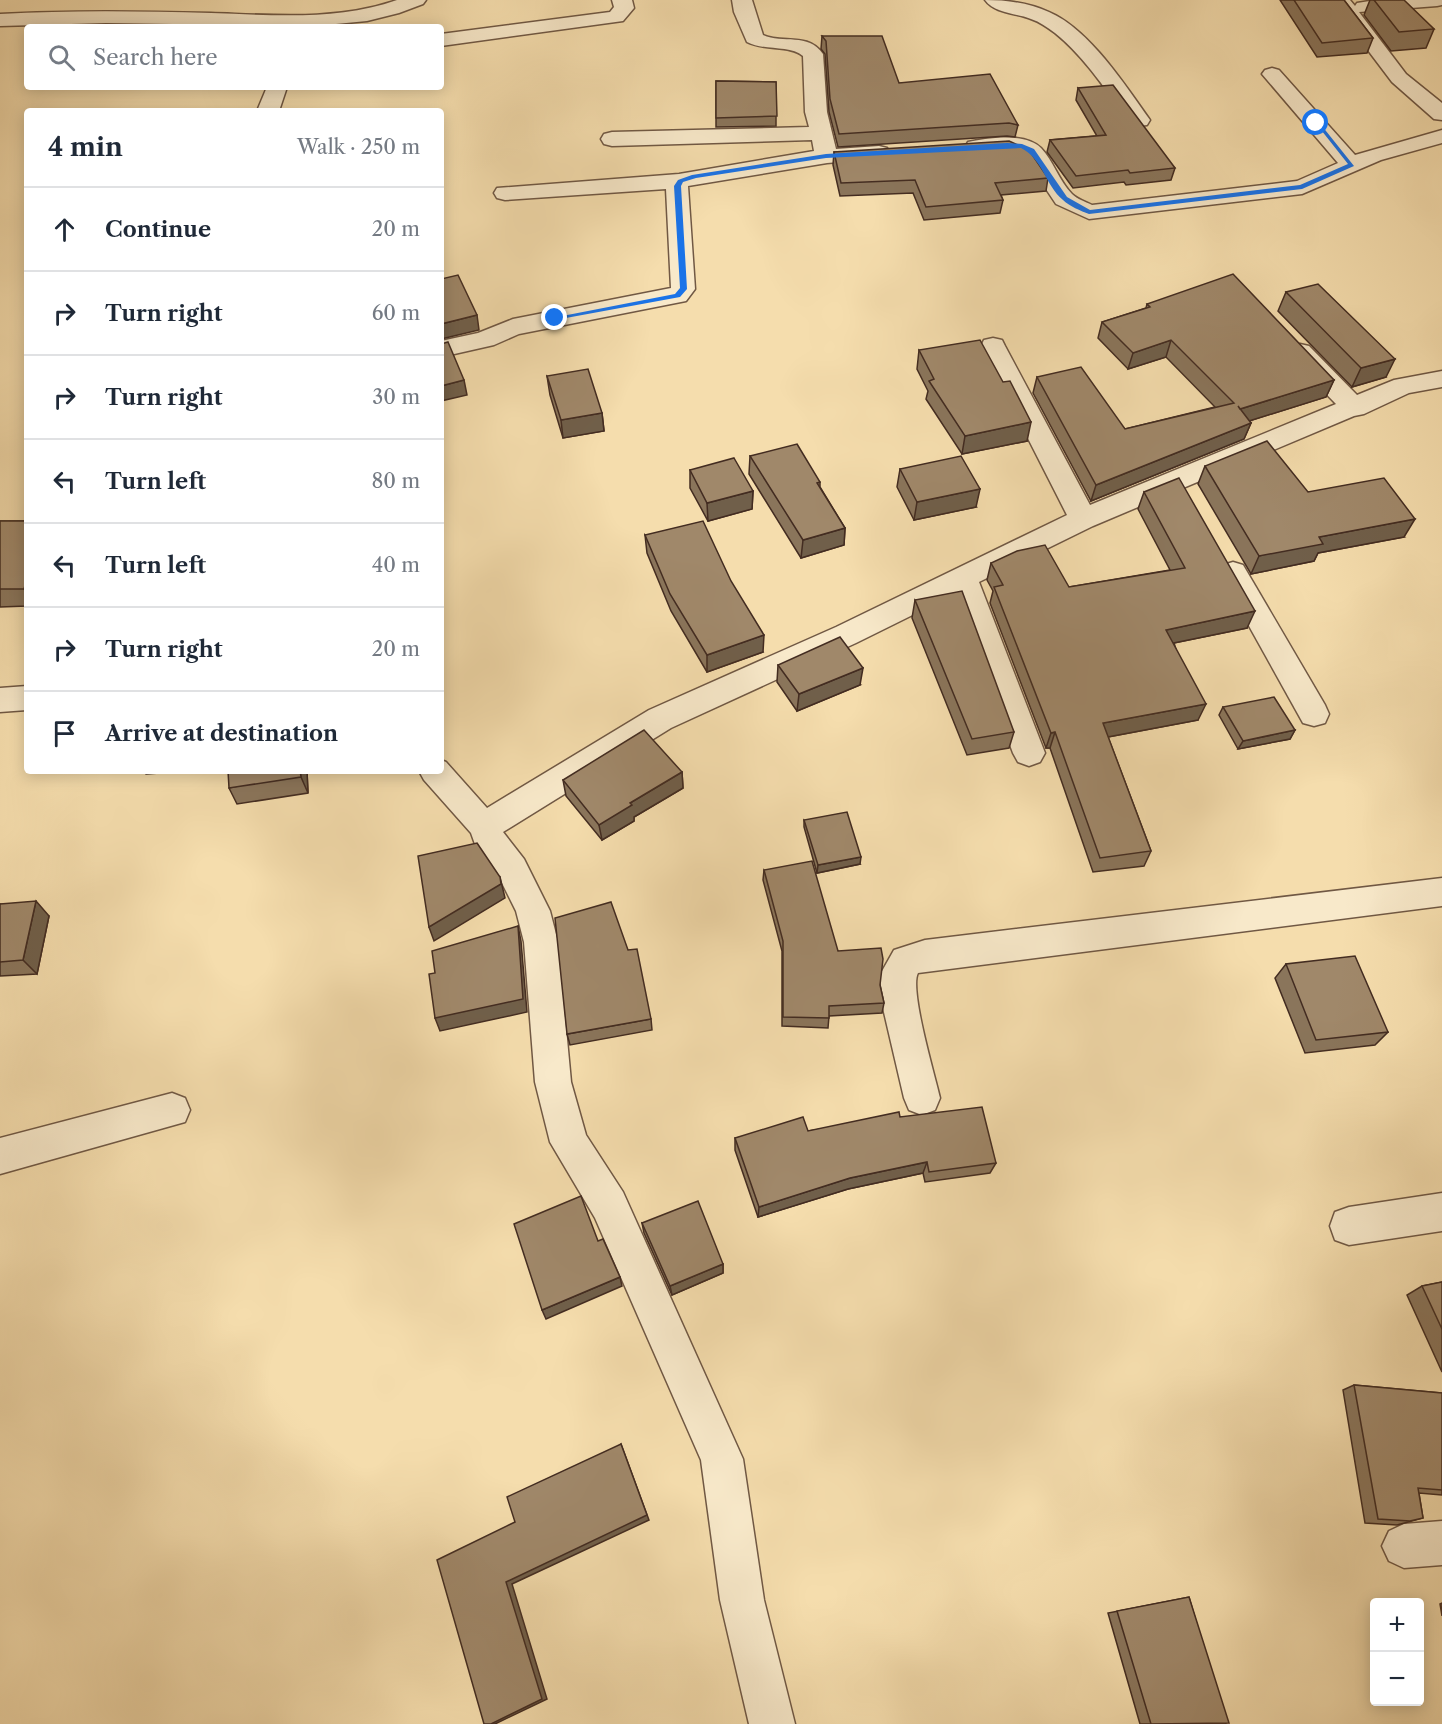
<!DOCTYPE html>
<html lang="en">
<head>
<meta charset="utf-8">
<style>
	body { margin:0; font-family:"Libre Caslon Text",serif; background:#f6f6f7; color:#1f2937 }
	.controls { position:absolute; right:18px; bottom:18px; display:grid; overflow:hidden; border-radius:6px; box-shadow:0 3px 15px #0003 }
	.controls button { width:54px; height:54px; display:grid; place-items:center; padding:0; border:0; border-bottom:2px solid #e0e1e3; background:#fff; color:#1f2937; font:30px sans-serif }
	.stop { position:absolute; width:18px; height:18px; margin:-14px; border:4px solid #1a73e8; border-radius:50%; background:#fff }
	.stop.end { background:#1a73e8; border-color:#fff; box-shadow:0 2px 6px #0008 }
	.list { margin:0; padding:0; list-style:none }
	h2 { display:flex; justify-content:space-between; align-items:center; height:78px; margin:0; padding:0 24px; font-size:26px }
	h2 small { font-size:20px; font-weight:400; color:#747a83 }
	.list li { display:grid; grid-template-columns:39px 1fr auto; gap:18px; align-items:center; box-sizing:border-box; height:84px; padding:0 24px; border-top:2px solid #e0e1e3 }
	.list b { display:block; font-size:22px; white-space:nowrap }
	.list em { font-size:20px; font-style:normal; color:#747a83 }
	.icon { flex:none; width:33px; height:33px; fill:none; stroke:currentColor; stroke-width:2; stroke-linecap:round; stroke-linejoin:round }
	.map { position:relative; flex:none; width:1442px; height:1724px; overflow:hidden }
	.search { position:absolute; background:#fff; box-shadow:0 3px 15px #0003; left:24px; top:24px; width:420px; height:66px; display:flex; align-items:center; gap:15px; box-sizing:border-box; padding:0 21px; border-radius:6px; color:#747a83; font-size:22px }
	.panel { position:absolute; background:#fff; box-shadow:0 3px 15px #0003; left:24px; top:108px; width:420px; height:666px; border-radius:6px }
	.map>svg:first-child { display:block }
</style>
</head>
<body>
<div class="map">
<svg width="1442" height="1724" viewBox="0 0 1442 1724">
	<rect width="100%" height="100%" fill="#f5ddad"/>
	<filter id="stains"><feTurbulence type="fractalNoise" baseFrequency=".00333" numOctaves="4"/><feColorMatrix values="0 0 0 0 .2 0 0 0 0 .09 0 0 0 0 .02 0 0 0 .5 -.17"/></filter>
	<radialGradient id="worn" r=".72"><stop offset=".6" stop-color="#630" stop-opacity="0"/><stop offset="1" stop-color="#630" stop-opacity=".3"/></radialGradient>
	<g fill="none" stroke-linecap="round" stroke-linejoin="round">
		<g stroke="#705844" stroke-width="3">
			<g id="minor">
				<path d="M397,0H426L423,4L399,13L367,21L315,26L106,23L0,26V14C70,10 141,11 211,13C273,15 338,21 397,0Z"/>
				<polygon points="612,0 632,0 634,8 623,21 441,46 441,34 610,12 614,7"/>
				<path d="M732,0H752L763,35C783,44 808,32 823,54L827,112L836,149L879,146L887,148L890,153L887,158L827,163L688,186L695,289L686,301L519,334L494,345L441,357V341L478,333L513,319L671,288L666,189L505,200L497,198L494,193L497,188L679,174L814,151L812,140L612,146L604,144L601,139L604,134L612,132L809,127L805,112L803,56C790,45 764,51 747,42L734,12Z"/>
				<path d="M985,0C1007,0 1029,3 1049,12C1089,29 1125,85 1150,120L1147,125L1139,126L1131,125C1108,93 1086,58 1055,33C1047,27 1040,22 1031,19C1017,13 995,14 985,0Z"/>
				<polygon points="1330,0 1350,0 1355,6 1357,3 1376,0 1442,0 1442,5 1437,6 1359,12 1406,74 1442,103 1442,120 1434,119 1392,82"/>
				<path d="M1272,68L1279,70L1355,155L1442,130V143L1381,160L1302,194L1089,219L1056,204L1024,156C1007,147 987,156 968,152L965,147L968,142C987,138 1025,132 1041,148C1053,160 1059,181 1072,194C1077,199 1086,202 1092,205L1297,181L1338,163L1262,74L1265,70Z"/>
				<polygon points="267,87 287,87 279,111 257,111"/>
				<polygon points="993,338 1002,340 1005,346 1090,505 1336,404 1291,358 1287,352 1291,346 1300,344 1309,346 1357,395 1394,380 1442,371 1442,387 1409,393 1364,414 1354,416 1093,526 979,582 1045,753 1040,762 1029,766 1018,762 1013,753 955,594 856,643 671,728 503,832 524,859 550,911 558,942 571,1082 586,1135 623,1192 743,1459 764,1600 795,1724 749,1724 720,1600 701,1460 595,1218 550,1142 535,1082 524,942 516,911 500,879 476,847 471,833 424,780 419,771 441,771 441,760 446,762 487,808 649,710 836,627 1067,515 981,346 984,340"/>
				<polygon points="1233,562 1243,565 1325,705 1329,714 1325,723 1314,726 1303,723 1219,572 1223,565"/>
				<polygon points="27,686 27,710 0,712 0,688"/>
				<path d="M1442,878V906L918,973C909,989 935,1076 940,1098L935,1110L922,1115L909,1110L904,1098L880,995L881,973L894,950L925,940Z"/>
				<polygon points="172,1093 185,1098 190,1110 185,1122 0,1174 0,1138"/>
				<polygon points="1442,1193 1442,1231 1349,1245 1335,1240 1330,1226 1335,1212 1349,1207"/>
				<polygon points="1442,1521 1442,1565 1404,1568 1389,1561 1382,1546 1389,1531 1404,1524"/>
			</g>
		</g>
		<use href="#minor" fill="#f8e9ca" fill-rule="evenodd"/>
	</g>
	<g fill="#8a755b" stroke="#432c21" stroke-width="1.5">
		<polygon points="1280,0 1344,0 1373,38 1367,53 1317,57"/>
		<polygon points="1370,0 1374,0 1434,29 1426,48 1391,51 1364,15"/>
		<polygon points="822,36 899,83 1018,125 1015,137 1007,136 838,147 829,112 825,54 821,49"/>
		<polygon points="716,81 776,82 776,126 716,127"/>
		<polygon points="1078,88 1175,168 1171,180 1126,185 1124,182 1073,188 1047,152 1050,140 1097,136 1076,100"/>
		<polygon points="834,152 1048,178 1046,191 1001,195 1003,200 1000,213 924,220 913,193 840,196 833,165"/>
		<polygon points="1286,292 1386,377 1352,387 1278,311"/>
		<polygon points="1147,304 1334,380 1326,397 1249,421 1251,423 1244,439 1091,501 1033,393 1037,377 1125,429 1215,407 1166,357 1128,369 1098,338 1102,322 1146,308"/>
		<polygon points="919,350 1027,441 962,454 926,399 928,391 917,369"/>
		<polygon points="547,376 602,413 604,431 563,438 550,395"/>
		<polygon points="750,456 820,482 820,487 845,528 844,545 801,558 749,474"/>
		<polygon points="1205,466 1308,492 1404,537 1318,553 1314,561 1251,574 1198,484"/>
		<polygon points="900,469 976,507 914,520 897,487"/>
		<polygon points="690,470 753,491 752,509 708,521 690,488"/>
		<polygon points="1144,492 1247,628 1174,643 1198,720 1108,737 1151,851 1144,866 1093,872 1050,748 1046,748 990,603 993,591 987,580 991,563 1069,587 1170,570 1138,509"/>
		<polygon points="0,521 27,521 27,606 0,607"/>
		<polygon points="645,535 763,652 707,672 671,611 647,553"/>
		<polygon points="915,600 1014,732 1009,748 967,755 912,618"/>
		<polygon points="778,665 860,685 797,711 777,682"/>
		<polygon points="1223,707 1295,730 1290,739 1238,749 1219,715"/>
		<polygon points="144,771 189,771 146,774"/>
		<polygon points="307,771 308,793 237,804 229,788"/>
		<polygon points="682,772 683,788 634,817 634,821 602,840 566,796 563,780"/>
		<polygon points="804,820 860,864 817,873 804,827"/>
		<polygon points="764,870 838,951 880,985 884,1003 882,1013 829,1016 828,1028 782,1026 782,951 763,880"/>
		<polygon points="0,904 49,916 37,974 0,976"/>
		<polygon points="1286,964 1388,1032 1375,1045 1305,1053 1275,978"/>
		<polygon points="651,1019 652,1030 570,1045 567,1034"/>
		<polygon points="900,1117 996,1163 990,1173 925,1182 923,1173 848,1189 758,1217 735,1150 735,1138 808,1131"/>
		<polygon points="642,1223 723,1264 723,1273 672,1295 644,1233"/>
		<polygon points="1442,1282 1442,1372 1407,1295 1422,1286"/>
		<polygon points="1354,1385 1442,1393 1442,1495 1419,1493 1423,1518 1397,1525 1365,1523 1343,1390"/>
		<polygon points="1189,1597 1226,1724 1140,1724 1108,1613"/>
		<polygon points="1442,1603 1442,1616 1440,1604"/>
	</g>
	<g fill="#705f4a" stroke="#432c21" stroke-width="1.5">
		<polygon points="477,315 479,330 441,339 441,324"/>
		<polygon points="1171,340 1166,357 1128,369 1133,353"/>
		<polygon points="1395,359 1386,377 1352,387 1361,368"/>
		<polygon points="464,380 467,395 441,401 441,386"/>
		<polygon points="1334,380 1326,397 1233,426 1240,409"/>
		<polygon points="602,413 604,431 563,438 561,420"/>
		<polygon points="1031,422 1027,441 962,454 965,436"/>
		<polygon points="1251,423 1244,439 1091,501 1096,485"/>
		<polygon points="980,489 976,507 914,520 917,502"/>
		<polygon points="753,491 752,509 708,521 707,503"/>
		<polygon points="1415,519 1404,537 1318,553 1314,561 1251,574 1259,556 1319,537"/>
		<polygon points="845,528 844,545 801,558 803,540"/>
		<polygon points="27,579 27,594 24,589"/>
		<polygon points="1255,611 1247,628 1159,646 1166,630"/>
		<polygon points="764,635 763,652 707,672 707,655"/>
		<polygon points="863,668 860,685 797,711 799,694"/>
		<polygon points="1206,704 1198,720 1097,739 1103,723"/>
		<polygon points="1295,730 1290,739 1238,749 1243,741"/>
		<polygon points="1055,732 1050,748 1046,748 1051,733"/>
		<polygon points="300,771 307,771 308,793 301,777"/>
		<polygon points="682,772 683,788 634,817 634,821 602,840 599,825 630,803"/>
		<polygon points="861,857 860,864 817,873 818,865"/>
		<polygon points="500,877 505,898 434,941 429,927"/>
		<polygon points="36,901 49,916 37,974 23,960"/>
		<polygon points="518,926 521,941 527,1012 440,1031 435,1018"/>
		<polygon points="927,1162 923,1173 848,1189 758,1217 759,1207 850,1178"/>
		<polygon points="723,1264 723,1273 672,1295 670,1286"/>
		<polygon points="620,1277 622,1286 546,1319 542,1310"/>
		<polygon points="621,1444 649,1520 512,1584 547,1699 495,1724 491,1724 506,1582"/>
	</g>
	<g fill="#a0886a" stroke="#432c21" stroke-width="1.5">
		<polygon points="1294,0 1344,0 1373,38 1322,43"/>
		<polygon points="1374,0 1404,0 1434,29 1399,32"/>
		<polygon points="822,36 882,36 899,83 990,74 1018,125 1009,123 839,134 830,99 826,41"/>
		<polygon points="716,81 776,82 777,116 716,118"/>
		<polygon points="1113,85 1175,168 1130,173 1128,170 1076,176 1050,140 1106,135 1078,88"/>
		<polygon points="1009,141 1029,150 1048,178 995,183 1003,200 926,207 915,180 841,183 834,152"/>
		<polygon points="1233,274 1334,380 1240,409 1238,406 1251,423 1096,485 1037,377 1081,367 1125,429 1234,403 1171,340 1133,353 1102,322 1150,307 1147,304"/>
		<polygon points="458,275 477,315 441,324 441,279"/>
		<polygon points="1318,284 1395,359 1361,368 1286,292"/>
		<polygon points="980,340 1003,382 1010,381 1031,422 965,436 929,381 934,379 919,350"/>
		<polygon points="448,342 464,380 441,386 441,344"/>
		<polygon points="588,369 602,413 561,420 547,376"/>
		<polygon points="1267,441 1308,492 1384,478 1415,519 1319,537 1323,544 1259,556 1205,466"/>
		<polygon points="797,444 820,482 817,483 845,528 803,540 750,456"/>
		<polygon points="961,456 980,489 917,502 900,469"/>
		<polygon points="734,458 753,491 707,503 690,470"/>
		<polygon points="1179,478 1255,611 1166,630 1206,704 1103,723 1151,851 1100,858 1055,732 1051,733 994,587 1003,585 991,563 1017,551 1045,545 1069,587 1185,568 1144,492"/>
		<polygon points="0,521 27,521 27,579 24,589 0,589"/>
		<polygon points="703,521 731,581 764,635 707,655 670,594 645,535"/>
		<polygon points="962,591 1014,732 972,739 915,600"/>
		<polygon points="840,637 863,668 799,694 778,665"/>
		<polygon points="1274,697 1295,730 1243,741 1223,707"/>
		<polygon points="644,730 682,772 630,803 632,805 599,825 563,780"/>
		<polygon points="228,771 300,771 301,777 229,788"/>
		<polygon points="847,812 861,857 818,865 804,820"/>
		<polygon points="477,843 500,877 501,884 429,927 418,856"/>
		<polygon points="812,861 838,951 881,948 883,959 880,985 884,1003 829,1006 829,1018 783,1017 783,941 764,870"/>
		<polygon points="36,901 23,960 0,962 0,904"/>
		<polygon points="611,902 628,950 637,949 651,1019 567,1034 555,918"/>
		<polygon points="518,926 523,999 435,1018 429,974 435,973 432,951"/>
		<polygon points="1355,956 1388,1032 1316,1040 1286,964"/>
		<polygon points="982,1107 996,1163 929,1172 927,1162 850,1178 759,1207 735,1138 803,1117 808,1131 899,1112 900,1117"/>
		<polygon points="581,1196 598,1241 603,1239 620,1277 542,1310 514,1224"/>
		<polygon points="698,1201 723,1264 670,1286 642,1223"/>
		<polygon points="1442,1282 1442,1329 1422,1286"/>
		<polygon points="1354,1385 1442,1393 1442,1490 1418,1488 1423,1518 1410,1521 1378,1519"/>
		<polygon points="621,1444 647,1515 506,1582 542,1699 491,1724 484,1724 437,1560 515,1522 507,1497"/>
		<polygon points="1189,1597 1229,1723 1151,1724 1117,1611"/>
	</g>
	<path fill="#1a73e8" d="M1314,121H1318L1354,166L1302,189L1089,214C1081,211 1069,206 1063,200C1045,185 1043,159 1021,148L826,158L696,178L683,182L681,186L687,289L680,297L555,320L552,318L675,294L680,288L674,186L678,180L692,175L826,154L1007,143L1022,144L1034,149L1067,197L1090,210L1300,185L1348,164Z"/>
	<rect width="100%" height="100%" filter="url(#stains)"/>
	<rect width="100%" height="100%" fill="url(#worn)"/>
</svg>
<div class="controls">
<button>+</button>
<button>−</button>
</div>
<div class="stop" style="left:1316px;top:123px"></div>
<div class="stop end" style="left:555px;top:318px"></div>
<div class="search"><svg class="icon" aria-label="search" viewBox="0 0 24 24"><circle cx="10" cy="10" r="6"/><path d="M15 15l6 6"/></svg>Search here</div>
<section class="panel">
<h2>4 min<small>Walk · 250 m</small></h2>
<ul class="list">
<li><svg class="icon" aria-label="ahead" viewBox="0 0 24 24"><path d="M12 20V5M6 11l6-6 6 6"/></svg><div><b>Continue</b></div><em>20 m</em></li>
<li><svg class="icon" aria-label="right" viewBox="0 0 24 24"><path d="M7 20v-9h11M14 6l5 5-5 5"/></svg><div><b>Turn right</b></div><em>60 m</em></li>
<li><svg class="icon" aria-label="right" viewBox="0 0 24 24"><path d="M7 20v-9h11M14 6l5 5-5 5"/></svg><div><b>Turn right</b></div><em>30 m</em></li>
<li><svg class="icon" aria-label="left" viewBox="0 0 24 24"><path d="M17 20v-9H6M10 6l-5 5 5 5"/></svg><div><b>Turn left</b></div><em>80 m</em></li>
<li><svg class="icon" aria-label="left" viewBox="0 0 24 24"><path d="M17 20v-9H6M10 6l-5 5 5 5"/></svg><div><b>Turn left</b></div><em>40 m</em></li>
<li><svg class="icon" aria-label="right" viewBox="0 0 24 24"><path d="M7 20v-9h11M14 6l5 5-5 5"/></svg><div><b>Turn right</b></div><em>20 m</em></li>
<li><svg class="icon" aria-label="arrive" viewBox="0 0 24 24"><path d="M6 21V4h12l-3 4 3 4H6"/></svg><div><b>Arrive at destination</b></div></li>
</ul>
</section>
</div>
</body>
</html>
